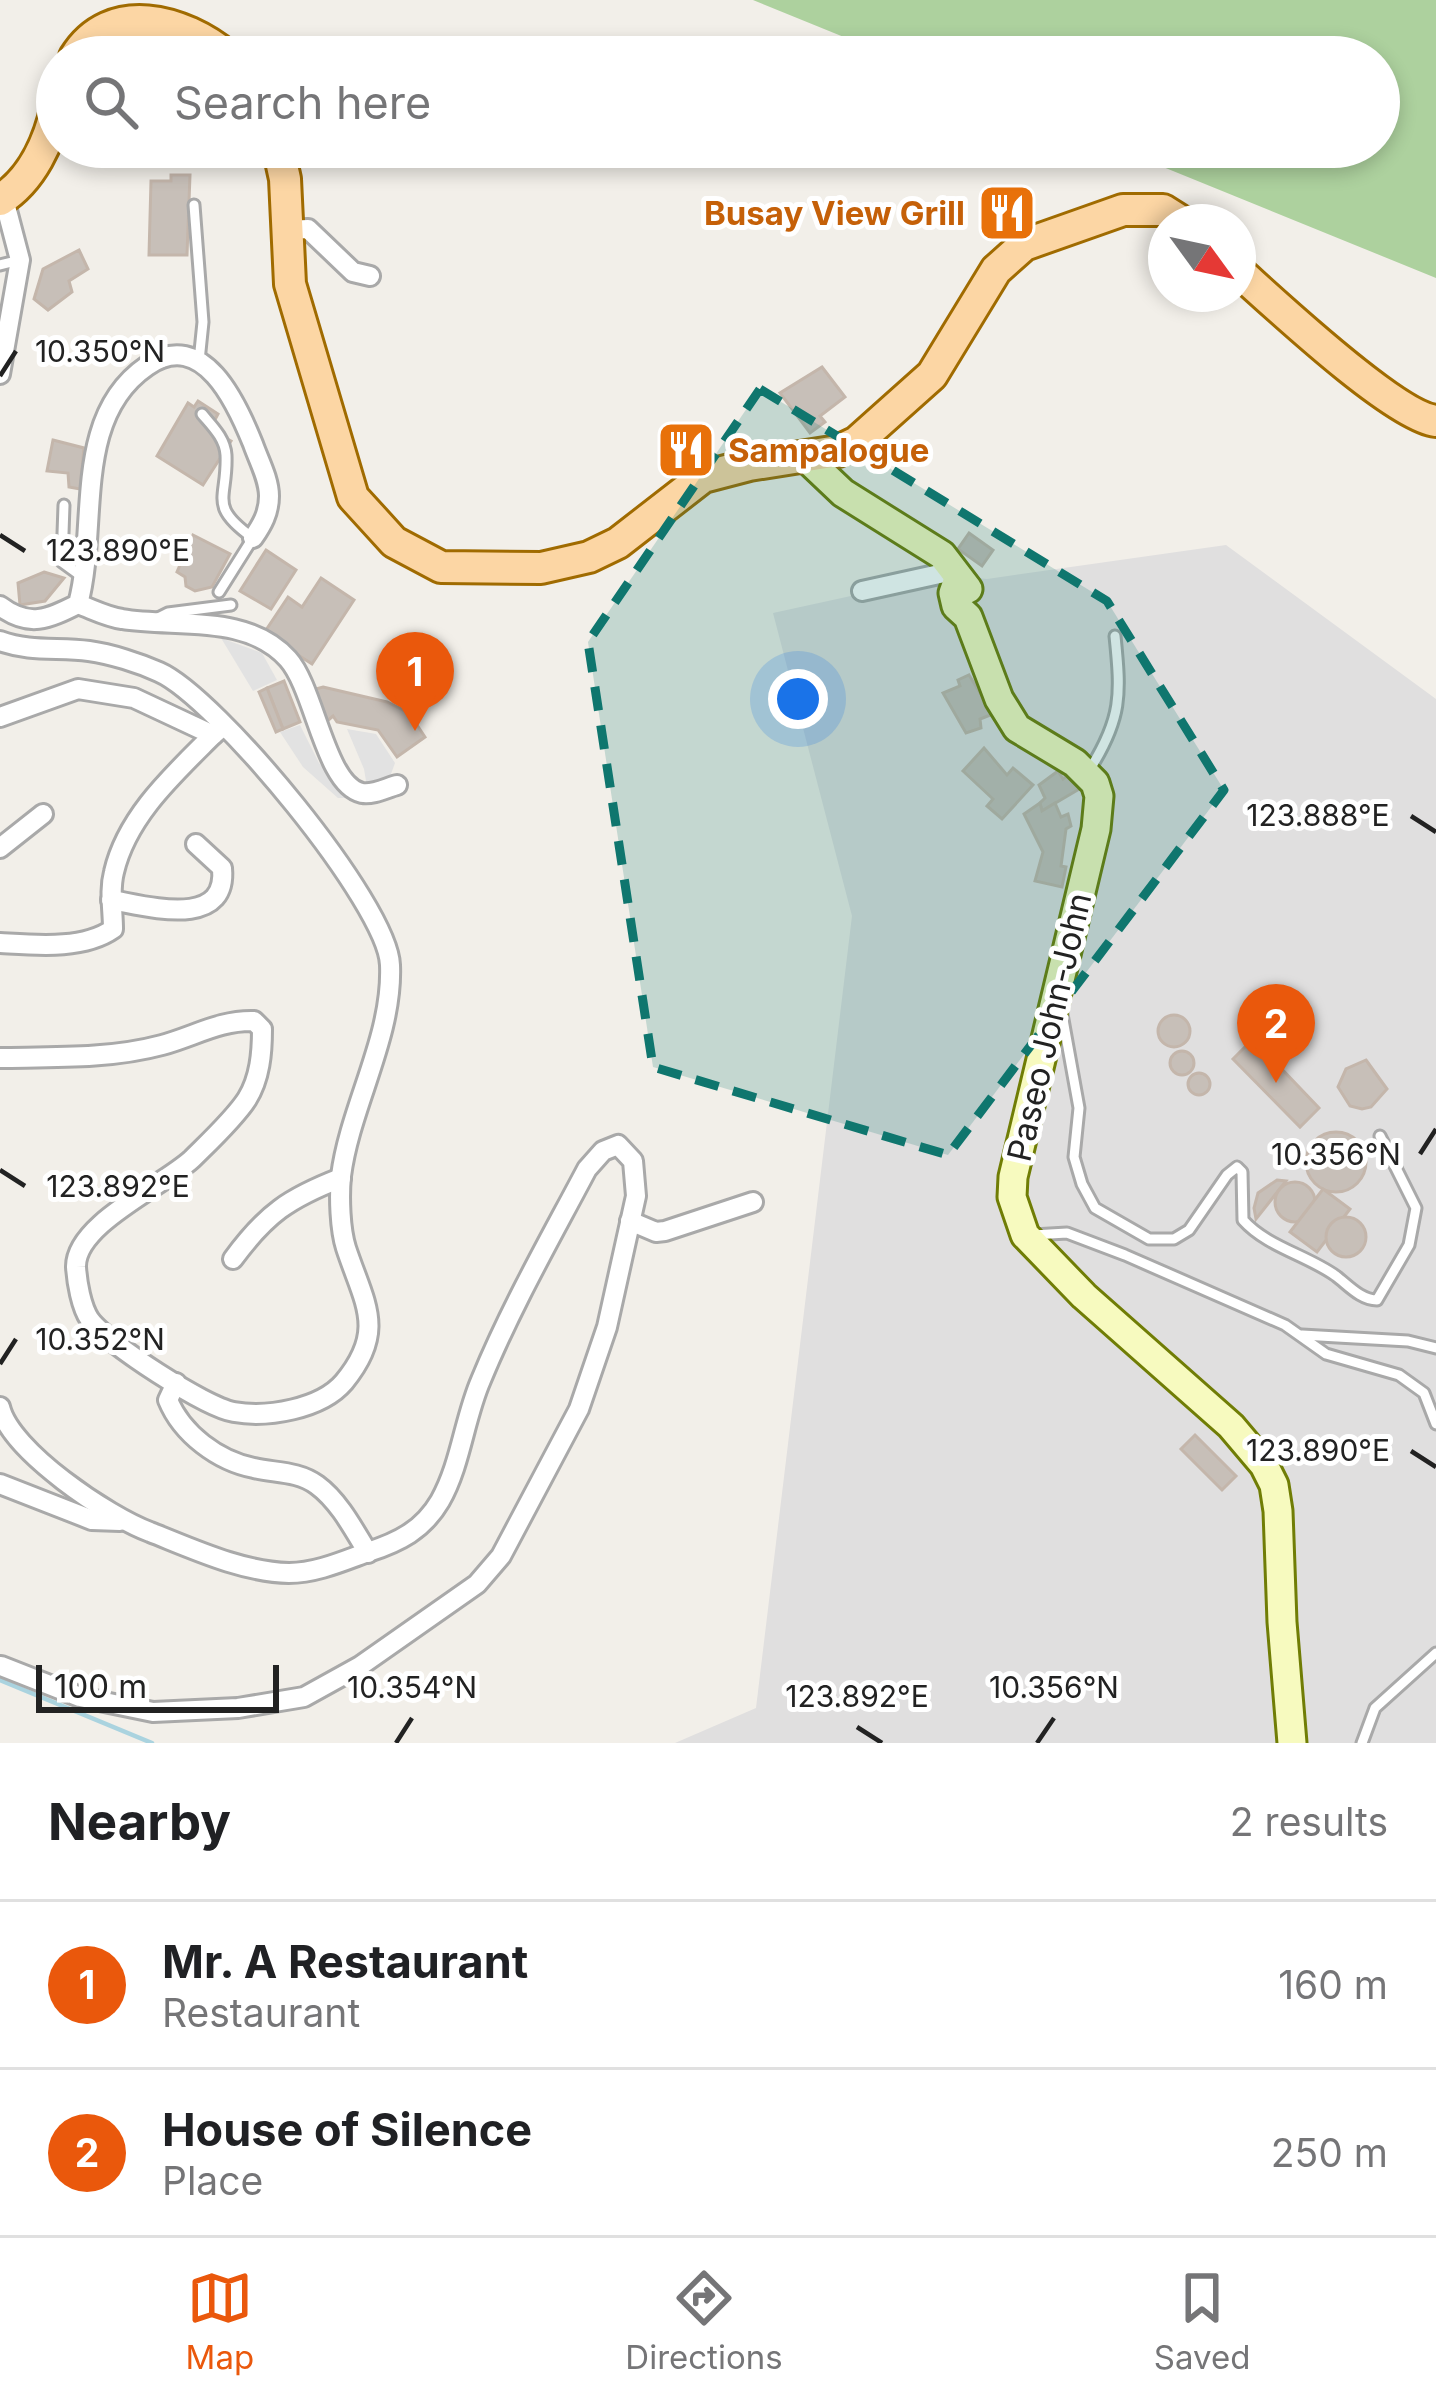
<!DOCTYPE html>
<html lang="en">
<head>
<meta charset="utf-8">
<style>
	body { margin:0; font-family:Inter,sans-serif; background:#f6f6f6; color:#202124 }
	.compass { position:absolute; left:1148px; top:204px; width:108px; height:108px; border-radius:50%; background:#fff; box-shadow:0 6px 18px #0003; rotate:123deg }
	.scale { position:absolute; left:36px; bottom:30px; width:243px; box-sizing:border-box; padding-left:12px; border:6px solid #222; border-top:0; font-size:33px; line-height:42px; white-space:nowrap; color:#222; -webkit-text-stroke:9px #fff; paint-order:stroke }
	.you { position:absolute; left:798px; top:699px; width:42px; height:42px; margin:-30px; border:9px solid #fff; border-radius:50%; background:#1a73e8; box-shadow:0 0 0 18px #1a73e833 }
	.badge { display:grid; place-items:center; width:78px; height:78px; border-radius:50%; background:#ea580c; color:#fff; font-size:39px; font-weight:700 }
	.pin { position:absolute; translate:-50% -99px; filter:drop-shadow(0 3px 6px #0008) }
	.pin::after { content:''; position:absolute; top:63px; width:42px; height:36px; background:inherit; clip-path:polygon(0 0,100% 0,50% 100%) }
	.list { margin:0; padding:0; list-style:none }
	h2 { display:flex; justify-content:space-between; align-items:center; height:156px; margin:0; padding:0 48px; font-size:51px }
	h2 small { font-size:39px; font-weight:400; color:#757577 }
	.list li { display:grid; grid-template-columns:78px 1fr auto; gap:36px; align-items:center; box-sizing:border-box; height:168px; padding:0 48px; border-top:3px solid #e0e0e0 }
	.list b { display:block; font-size:45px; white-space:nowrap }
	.list p { margin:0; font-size:39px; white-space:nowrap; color:#757577 }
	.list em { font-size:39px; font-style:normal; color:#757577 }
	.icon { flex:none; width:66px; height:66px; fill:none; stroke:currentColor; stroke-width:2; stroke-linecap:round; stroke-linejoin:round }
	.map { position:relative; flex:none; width:1436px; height:1743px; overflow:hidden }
	.search { position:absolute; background:#fff; box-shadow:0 6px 18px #0003; left:36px; right:36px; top:36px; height:132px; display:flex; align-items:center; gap:30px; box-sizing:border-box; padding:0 42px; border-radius:66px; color:#757577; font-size:45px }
	.sheet { height:492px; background:#fff }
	nav { display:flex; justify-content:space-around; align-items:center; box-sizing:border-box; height:168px; border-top:3px solid #e0e0e0; background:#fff; font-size:33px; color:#757577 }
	nav a { display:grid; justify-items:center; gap:6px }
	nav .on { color:#ea580c }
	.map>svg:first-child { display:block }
</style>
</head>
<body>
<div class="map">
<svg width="1436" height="1743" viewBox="0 0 1436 1743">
	<rect width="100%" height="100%" fill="#f2efe9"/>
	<polygon fill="#e0dfdf" points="1226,545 1436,699 1436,1743 675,1743 756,1708 852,916 773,613 947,575 987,579"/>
	<polygon fill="#add19e" points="753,0 1436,0 1436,278 1114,147 1379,147 1379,57 893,57"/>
	<g fill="#e2e2e2">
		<polygon points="221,638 262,653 277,680 253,691"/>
		<polygon points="300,725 319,763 352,798 338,798 303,767 280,732"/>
		<polygon points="347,729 376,734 395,763 388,782 368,793 364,769"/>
	</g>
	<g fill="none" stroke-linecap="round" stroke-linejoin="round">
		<polyline stroke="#aad3df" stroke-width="4.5" points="0,1680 152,1743"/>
	</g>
	<g fill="#c7bfb8" stroke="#c4b6ab" stroke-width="3">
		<polygon points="171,175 190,175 187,255 149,255 151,181 171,181"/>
		<polygon points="994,190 1027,190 1026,222 993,221"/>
		<polygon points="79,250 88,269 69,281 72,292 48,310 34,299 43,269"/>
		<polygon points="822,367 845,397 820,416 825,422 810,433 780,393"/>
		<polygon points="198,401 218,414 210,429 231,441 203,485 157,456 188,403 194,407"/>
		<polygon points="53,440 84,448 80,489 69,487 68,473 47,471"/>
		<polygon points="969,533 993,550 982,566 958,549"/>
		<polygon points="193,535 230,554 212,587 195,591 186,586 185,577 177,572"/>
		<polygon points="266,550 296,570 271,609 240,591"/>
		<polygon points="44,572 64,578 45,601 20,605 18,583"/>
		<polygon points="321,578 354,600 312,664 264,633 288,597 302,607"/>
		<polygon points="969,675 993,714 980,719 981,728 966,733 943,693 960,686 958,680"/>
		<polygon points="284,681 300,722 283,729 267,688"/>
		<polygon points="323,687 387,702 409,713 425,737 397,757 378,730 337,722 333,716 325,723 312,690"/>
		<polygon points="267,688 283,729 276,732 259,692"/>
		<polygon points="984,748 1007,775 1013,768 1033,785 1002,819 987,806 993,799 963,771"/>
		<polygon points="1058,771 1063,779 1068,775 1081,788 1042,811 1040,803 1045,798 1039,785"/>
		<polygon points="1040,803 1042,811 1055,803 1061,817 1068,814 1071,826 1066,829 1061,866 1066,867 1062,887 1035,881 1043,852 1024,814"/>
		<circle cx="1174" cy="1031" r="16"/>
		<polygon points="1253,1039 1319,1108 1300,1127 1233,1059"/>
		<circle cx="1182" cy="1063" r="12"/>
		<polygon points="1366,1060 1387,1089 1371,1107 1362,1109 1350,1106 1338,1087 1346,1069"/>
		<circle cx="1199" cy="1084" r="11"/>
		<circle cx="1336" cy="1162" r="30"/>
		<polygon points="1277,1180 1286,1181 1256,1219 1254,1208 1258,1193"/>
		<circle cx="1295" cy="1202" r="20"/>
		<polygon points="1323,1189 1350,1209 1317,1252 1290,1232"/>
		<circle cx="1346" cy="1237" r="20"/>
		<polygon points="1195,1435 1236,1476 1222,1490 1181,1449"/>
	</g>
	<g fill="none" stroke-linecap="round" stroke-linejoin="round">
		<g stroke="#a9a9a9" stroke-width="15">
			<g id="lane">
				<polyline points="194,205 203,322 199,361"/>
				<polyline points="0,265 20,260"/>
				<path d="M202,414C212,426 225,438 226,455C228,499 207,505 253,538L219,592"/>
				<polyline points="64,505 62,562 84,578"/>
				<polyline points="158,618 168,613 231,605"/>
				<path d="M1090,769C1122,718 1121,695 1115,636"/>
				<path d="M1062,1014L1079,1108L1074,1157L1082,1184L1095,1208L1149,1239H1174L1189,1230L1227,1175L1237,1167L1242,1172L1243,1220C1267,1247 1307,1255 1336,1276C1349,1286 1361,1300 1377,1300L1409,1245L1416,1208L1380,1136"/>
				<polyline points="1033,1235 1067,1233 1125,1255 1285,1325 1326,1354 1399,1375 1424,1393 1436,1424"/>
				<polyline points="1302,1335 1408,1341 1436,1348"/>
				<polyline points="1362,1743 1375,1708 1436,1653"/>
			</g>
		</g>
		<g stroke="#a9a9a9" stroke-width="24">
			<g id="street">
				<polyline points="286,230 308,229 353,272 370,276"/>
				<polyline points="0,374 20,260 4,199"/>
				<polyline points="862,591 953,571"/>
				<path d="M78,604C92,609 107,617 122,619C175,628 247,613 288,659C315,689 325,785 362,793C373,795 386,788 397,785"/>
				<path d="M0,606C29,628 48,619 78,604C99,527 71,418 147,366C203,327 237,404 253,444C259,461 269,479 269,496C269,513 262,525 253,538"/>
				<path d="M0,641C30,652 58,647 89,651C111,654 139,663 159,672C216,697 388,904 390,965C393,1037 350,1106 341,1176C339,1197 340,1229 346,1248C364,1303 387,1330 344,1382C321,1409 267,1418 234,1412C205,1407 108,1344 90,1320C81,1307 77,1282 76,1267C75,1224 163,1186 192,1159C209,1142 234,1119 247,1099C260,1078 262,1053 262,1029L254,1021C220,1020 195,1036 162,1045C110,1059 54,1057 0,1058"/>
				<polyline points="0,717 78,689 134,698 213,735 222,727"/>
				<polyline points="0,848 43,814"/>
				<path d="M111,900C147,906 228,930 222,868L196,844"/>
				<path d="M0,943C35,945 83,950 113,929C113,910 109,891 114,872C127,816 174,774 213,735"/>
				<polyline points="630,1221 656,1232 665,1231 753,1202"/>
				<path d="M233,1259C266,1214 289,1198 341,1178"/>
				<path d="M176,1383L168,1400C182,1434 218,1461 254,1468C275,1473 298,1471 317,1485C339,1501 354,1530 368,1553"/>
				<path d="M0,1407C10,1451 109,1517 150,1532C193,1549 242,1572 289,1573C316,1573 343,1561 368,1552C399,1542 423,1530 440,1501C461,1464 464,1419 481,1380C511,1307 550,1239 587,1169L603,1151L618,1145L633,1161L636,1196L607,1327L579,1409L501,1556L477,1584L360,1666L304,1697L238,1708L153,1712L80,1697L1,1666"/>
				<polyline points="0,1484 92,1520 120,1521"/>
			</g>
		</g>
		<g stroke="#707d05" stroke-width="33">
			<g id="secondary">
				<polyline points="804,456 843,493 942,555 968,589"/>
				<polyline points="958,579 953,593 956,606 968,617 999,699 1017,728 1075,763 1095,783 1099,796 1096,829 1013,1177 1012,1197 1025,1235 1084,1296 1231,1426 1264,1465 1274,1485 1278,1511 1282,1622 1292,1743"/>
			</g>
		</g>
		<g stroke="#a06b00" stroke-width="36">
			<g id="primary">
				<path d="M75,57C110,0 183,19 228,57"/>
				<polyline points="278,147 285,179 290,284 353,497 394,542 441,567 541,568 589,557 618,543 703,477 749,465 838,451 857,442 932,375 996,270 1024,245 1123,210 1163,210 1182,222"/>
				<path d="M0,200C32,180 49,142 57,106"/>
				<path d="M1238,271C1275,304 1394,416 1436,421"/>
			</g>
		</g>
		<use href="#lane" stroke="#fff" stroke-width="9"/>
		<use href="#street" stroke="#fff" stroke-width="18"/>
		<use href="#secondary" stroke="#f7fabf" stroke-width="27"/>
		<use href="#primary" stroke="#fcd6a4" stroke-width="30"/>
	</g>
	<path fill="#0f766e" fill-opacity="0.2" stroke="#0f766e" stroke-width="9" stroke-dasharray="24 15" stroke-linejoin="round" d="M760,389L1107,601L1224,790L948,1155L653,1067L588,642Z"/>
	<path fill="none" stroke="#222" stroke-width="4.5" d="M0,376L16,351M0,535L25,551M1411,816L1436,832M1420,1154L1436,1129M0,1170L25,1186M0,1364L16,1339M1411,1451L1436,1467M857,1727L882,1743M396,1743L412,1718M1037,1743L1054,1718"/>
	<defs>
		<g id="restaurant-square" transform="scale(3)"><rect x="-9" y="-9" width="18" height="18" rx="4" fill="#e8710a" stroke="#fff"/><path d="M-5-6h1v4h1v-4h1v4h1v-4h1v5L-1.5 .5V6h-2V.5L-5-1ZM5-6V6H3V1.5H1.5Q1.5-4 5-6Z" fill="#fff"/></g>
	</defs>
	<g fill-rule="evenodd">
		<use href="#restaurant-square" x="1007" y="213"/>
		<use href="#restaurant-square" x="686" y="450"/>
	</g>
	<g text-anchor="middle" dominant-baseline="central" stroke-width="10" stroke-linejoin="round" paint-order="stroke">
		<g font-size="33" font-weight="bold" fill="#c56008" stroke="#fff" text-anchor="end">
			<text x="965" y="213">Busay View Grill</text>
			<text x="728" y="450" text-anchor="start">Sampalogue</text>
		</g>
		<g font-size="33" fill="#222" stroke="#fff">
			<text transform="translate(1049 1027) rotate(-77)">Paseo John-John</text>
		</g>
	</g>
	<g font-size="30" text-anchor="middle" fill="#222" stroke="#fff" stroke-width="10" stroke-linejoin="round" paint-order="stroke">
		<text x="100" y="362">10.350°N</text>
		<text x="118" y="561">123.890°E</text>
		<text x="1318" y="826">123.888°E</text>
		<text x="1336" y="1165">10.356°N</text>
		<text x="118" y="1197">123.892°E</text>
		<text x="100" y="1350">10.352°N</text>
		<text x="1318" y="1461">123.890°E</text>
		<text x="412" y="1698">10.354°N</text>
		<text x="1054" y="1698">10.356°N</text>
		<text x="857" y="1707">123.892°E</text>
	</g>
</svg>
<svg class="compass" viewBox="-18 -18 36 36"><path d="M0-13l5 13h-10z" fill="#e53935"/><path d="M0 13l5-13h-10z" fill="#757577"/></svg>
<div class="scale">100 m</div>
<div class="you"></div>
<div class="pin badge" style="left:415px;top:731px">1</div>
<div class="pin badge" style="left:1276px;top:1083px">2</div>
<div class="search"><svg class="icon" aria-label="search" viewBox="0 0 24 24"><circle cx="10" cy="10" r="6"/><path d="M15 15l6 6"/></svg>Search here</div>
</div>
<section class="sheet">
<h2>Nearby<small>2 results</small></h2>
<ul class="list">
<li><span class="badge">1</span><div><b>Mr. A Restaurant</b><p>Restaurant</p></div><em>160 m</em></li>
<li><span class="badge">2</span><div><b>House of Silence</b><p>Place</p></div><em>250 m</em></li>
</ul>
</section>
<nav>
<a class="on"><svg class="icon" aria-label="map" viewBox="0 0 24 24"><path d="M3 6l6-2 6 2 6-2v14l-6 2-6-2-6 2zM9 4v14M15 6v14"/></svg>Map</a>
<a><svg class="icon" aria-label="directions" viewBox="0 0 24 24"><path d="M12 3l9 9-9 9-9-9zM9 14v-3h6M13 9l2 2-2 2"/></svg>Directions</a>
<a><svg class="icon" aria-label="saved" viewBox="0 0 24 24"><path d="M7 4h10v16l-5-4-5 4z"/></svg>Saved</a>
</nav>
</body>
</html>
